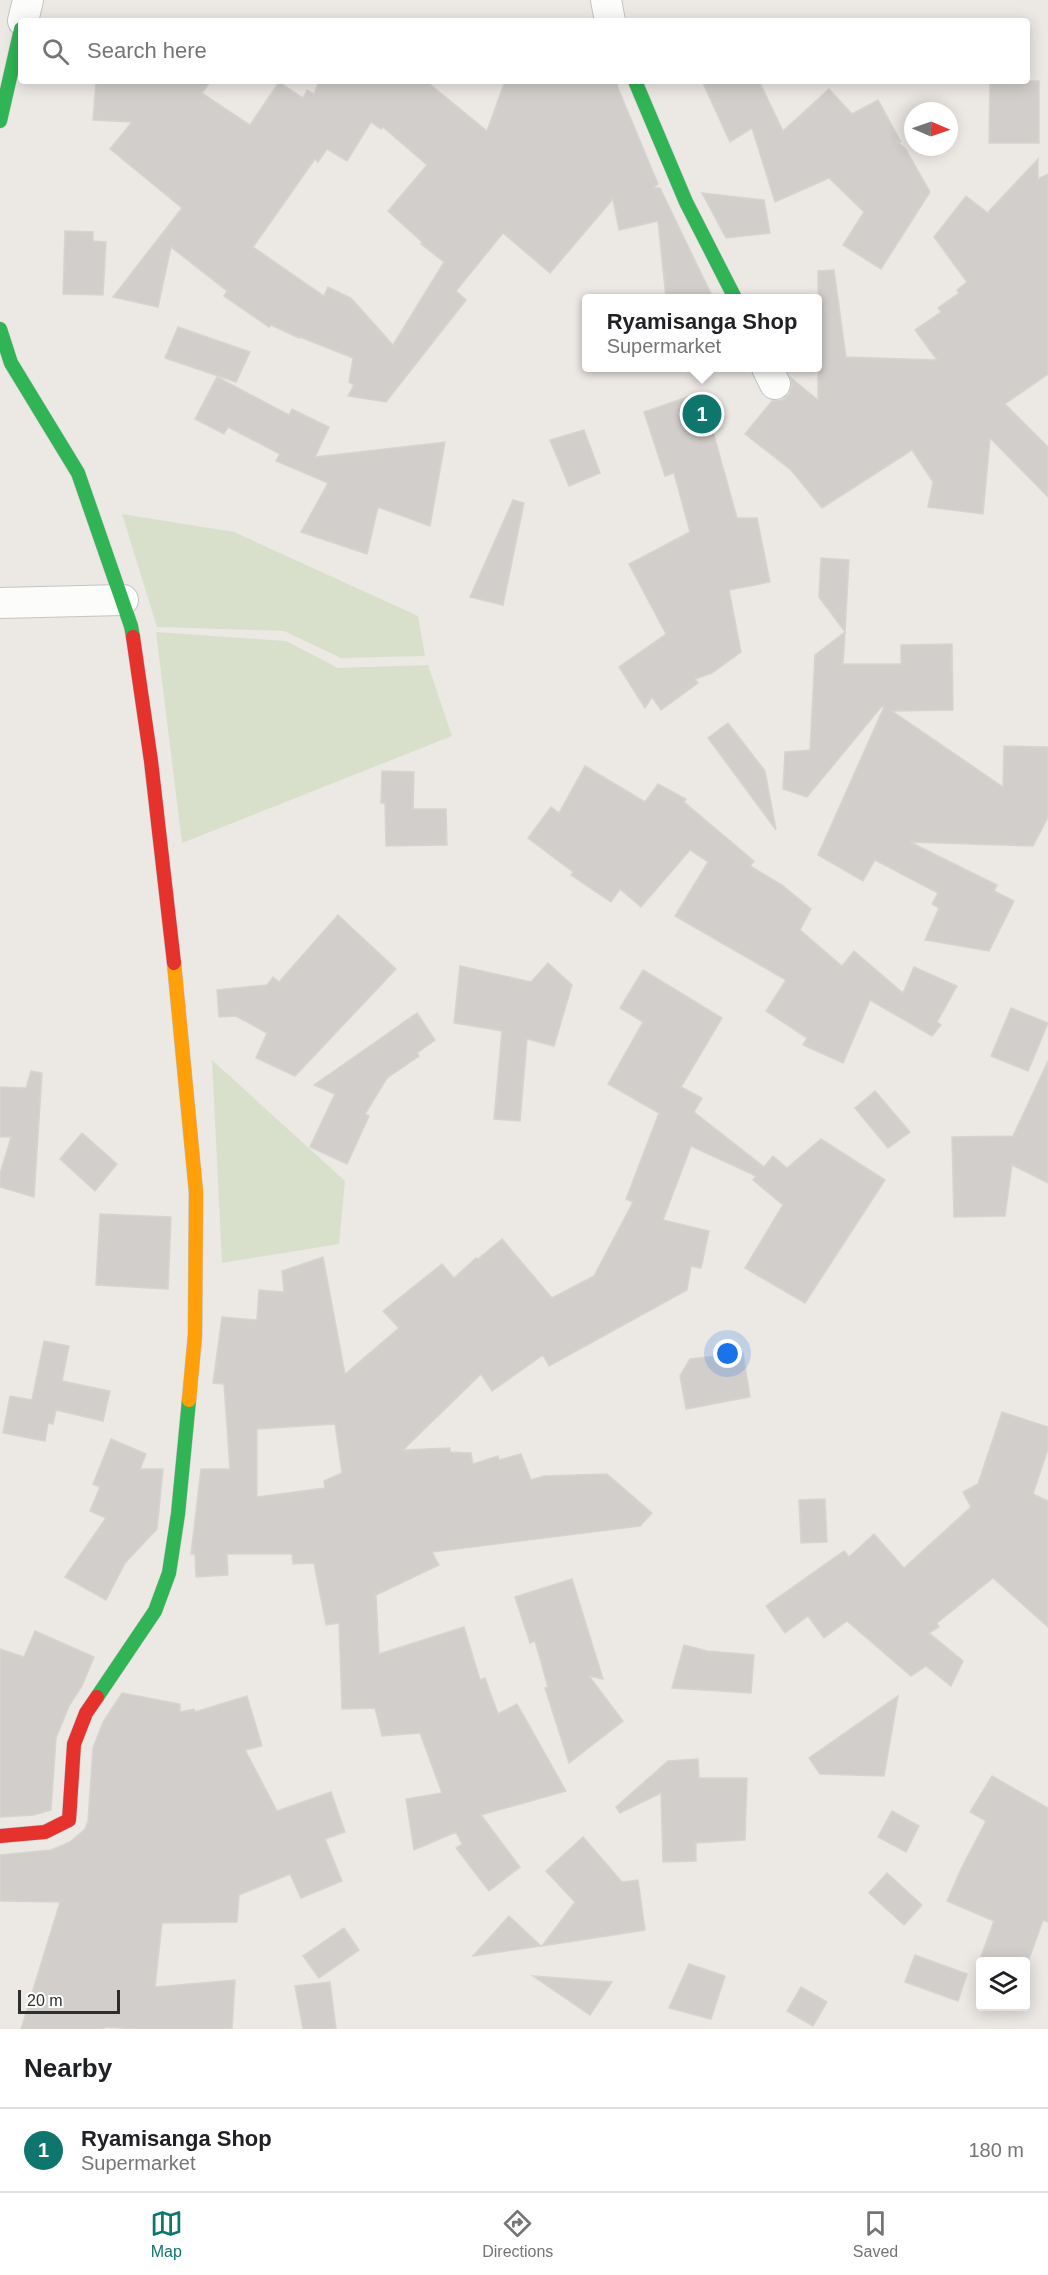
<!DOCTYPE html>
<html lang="en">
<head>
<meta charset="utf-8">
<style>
	body { margin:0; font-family:Helvetica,sans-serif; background:#f6f6f6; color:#202124 }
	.controls { position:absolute; right:18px; bottom:18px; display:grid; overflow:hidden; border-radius:6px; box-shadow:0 3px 15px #0003 }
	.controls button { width:54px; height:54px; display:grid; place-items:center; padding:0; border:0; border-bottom:2px solid #e0e0e0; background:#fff; color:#202124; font:30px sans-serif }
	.compass { position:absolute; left:904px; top:102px; width:54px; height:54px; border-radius:50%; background:#fff; box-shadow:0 3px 15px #0003; rotate:92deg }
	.scale { position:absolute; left:18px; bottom:15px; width:102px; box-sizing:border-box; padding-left:6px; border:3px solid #2e2e2e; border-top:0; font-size:16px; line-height:21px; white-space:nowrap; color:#2e2e2e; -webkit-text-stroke:4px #fff; paint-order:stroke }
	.you { position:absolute; left:728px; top:1354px; width:21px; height:21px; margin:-15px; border:4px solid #fff; border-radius:50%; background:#1a73e8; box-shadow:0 0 0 9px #1a73e833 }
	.badge { display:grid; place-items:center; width:39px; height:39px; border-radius:50%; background:#0f766e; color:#fff; font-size:20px; font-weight:700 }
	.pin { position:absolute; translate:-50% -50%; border:3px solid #fff; box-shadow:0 2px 6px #0006 }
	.popup { position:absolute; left:582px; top:294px; width:240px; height:78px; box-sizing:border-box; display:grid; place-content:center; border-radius:6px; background:#fff; filter:drop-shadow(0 2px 4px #0005); font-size:20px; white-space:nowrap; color:#757577 }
	.popup b { font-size:22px; color:#202124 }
	.popup::after { content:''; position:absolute; left:50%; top:100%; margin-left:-12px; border:12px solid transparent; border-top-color:#fff }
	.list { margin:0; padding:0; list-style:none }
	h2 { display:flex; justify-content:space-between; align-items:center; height:78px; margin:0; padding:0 24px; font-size:26px }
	h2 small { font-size:20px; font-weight:400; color:#757577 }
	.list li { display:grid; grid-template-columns:39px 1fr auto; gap:18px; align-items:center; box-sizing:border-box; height:84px; padding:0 24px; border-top:2px solid #e0e0e0 }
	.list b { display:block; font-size:22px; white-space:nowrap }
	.list p { margin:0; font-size:20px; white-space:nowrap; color:#757577 }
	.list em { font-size:20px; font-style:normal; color:#757577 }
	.icon { flex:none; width:33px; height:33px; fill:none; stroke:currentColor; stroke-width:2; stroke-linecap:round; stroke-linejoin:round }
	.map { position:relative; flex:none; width:1048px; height:2029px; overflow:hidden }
	.search { position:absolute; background:#fff; box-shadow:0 3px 15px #0003; left:18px; right:18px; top:18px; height:66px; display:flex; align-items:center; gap:15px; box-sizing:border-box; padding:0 21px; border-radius:6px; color:#757577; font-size:22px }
	.sheet { height:162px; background:#fff }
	nav { display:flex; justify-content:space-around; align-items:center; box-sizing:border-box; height:84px; border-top:2px solid #e0e0e0; background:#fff; font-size:16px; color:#757577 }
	nav a { display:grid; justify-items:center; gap:3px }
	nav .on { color:#0f766e }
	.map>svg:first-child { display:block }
</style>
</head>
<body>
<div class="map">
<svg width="1048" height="2029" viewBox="0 0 1048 2029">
	<rect width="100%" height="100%" fill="#ece8e4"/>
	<g fill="#d8e0cc">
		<polygon points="122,514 234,532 418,616 425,656 341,658 284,631 157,627"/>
		<polygon points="156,632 286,641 338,668 428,665 452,736 182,843"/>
		<polygon points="212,1060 345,1181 339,1244 222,1263"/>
	</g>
	<g fill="#d1cecb" stroke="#d7d4d0" stroke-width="1.5" fill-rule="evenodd">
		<path d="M96,81H211L202,93L250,125L279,82L303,98L307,90L314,94L319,81H426L487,131L505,81H617L618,88L658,184L653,188H660L713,298H666L658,221L619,230L613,199L550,273L503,233L456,291L466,300L386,402L348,396L354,385L349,382L353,358L300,337L299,338L271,325L269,327L224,296L227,291L171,247L158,307L113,297L182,208L110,149L132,122L93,120ZM371,122L381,129L383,127L427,165L388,211L422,242L421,244L444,262L393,345L351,298L328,287L324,296L253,247L315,159L318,162L327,149L347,161Z"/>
		<polygon points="702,81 759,81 783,131 829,89 852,114 878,100 901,142 897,142 905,148 930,192 881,269 843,245 864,212 829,178 775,202 752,128 730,142"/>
		<polygon points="990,81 1039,81 1039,143 989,143"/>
		<polygon points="1038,159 1038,179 1048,174 1048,374 1005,404 1048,447 1048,497 990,438 983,514 928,507 933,482 912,450 822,508 791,470 745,434 772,401 782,400 789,394 792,386 791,378 818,400 818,271 834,270 846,357 937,360 915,330 941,312 938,308 959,293 957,290 967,282 934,237 966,196 989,214 989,211"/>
		<polygon points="702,193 764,200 770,233 726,238"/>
		<polygon points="65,231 93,232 93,241 106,242 103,295 63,294"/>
		<polygon points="178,327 250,352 236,382 165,358"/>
		<polygon points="217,377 289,415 292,409 329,427 315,457 445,442 430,526 378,507 367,554 301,532 328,483 276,461 280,454 228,427 224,434 195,419"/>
		<polygon points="702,392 737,518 757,518 770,582 729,590 741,652 712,673 695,679 698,683 661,710 652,697 645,708 619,667 666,634 629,564 690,532 674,473 665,476 644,412"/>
		<polygon points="584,430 600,473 569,486 550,440"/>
		<polygon points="513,500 524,503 503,605 470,597"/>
		<polygon points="821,558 849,560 845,632 819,597"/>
		<polygon points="845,632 843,664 901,664 901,645 952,644 953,710 892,711 1003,787 1004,746 1048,747 1048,817 1033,846 910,842 997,885 994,891 1014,901 989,951 925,940 939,908 932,904 938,893 875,860 863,881 818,855 884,707 882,706 807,797 783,789 785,752 810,750 815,655"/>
		<polygon points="728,723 765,771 776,830 708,738"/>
		<polygon points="585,766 645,802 658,784 686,799 684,802 754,861 750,866 782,885 811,909 800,930 842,966 854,951 903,993 914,967 957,986 937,1022 941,1025 932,1036 870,1000 843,1063 803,1045 807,1038 766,1011 786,980 675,916 708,862 690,850 641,907 620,889 611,902 571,875 573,872 528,838 551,807 559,813"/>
		<polygon points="382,771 414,772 413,809 446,809 447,845 386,846 385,803 381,803"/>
		<polygon points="338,915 396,969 295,1076 256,1058 267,1033 236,1016 219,1017 217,990 267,985 273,977 279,982"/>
		<polygon points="548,963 572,985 554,1046 527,1039 520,1121 494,1119 502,1031 454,1023 460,966 531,982"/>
		<path d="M643,970L722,1018L681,1087L702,1098L694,1112L764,1167L773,1156L787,1168L821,1139L885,1180L805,1303L745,1268L783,1205L753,1180L756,1176L691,1146L663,1220L709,1231L701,1268L691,1266L687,1290L549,1366L543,1355L492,1391L481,1374L403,1450L450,1448V1452L471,1453L473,1464L498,1456L499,1460L521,1454L531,1480L544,1476L607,1474L652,1513L640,1526L432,1552L439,1565L376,1595L379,1654L464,1627L480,1680L485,1678L498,1714L517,1704L566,1791L481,1815L520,1867L489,1891L456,1848L462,1844L456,1832L414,1850L406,1799L442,1793L420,1733L382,1736L375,1708L342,1709L339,1623L326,1625L314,1563L293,1564L292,1554H227L228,1575L196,1577L195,1554H191L201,1469H230L224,1384L213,1383L222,1317L257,1320L259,1290L284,1292L282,1271L323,1257L345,1374L399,1328L383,1311L442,1264L454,1278L476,1258L478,1259L502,1239L552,1298L594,1276L633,1202L626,1199L659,1113L608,1084L643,1022L620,1008ZM335,1424L342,1473L324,1481L325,1488L257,1497V1429Z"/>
		<polygon points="1011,1008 1048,1023 1028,1071 991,1056"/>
		<polygon points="417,1013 435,1040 417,1053 419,1056 387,1078 365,1114 369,1116 347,1164 310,1147 335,1094 314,1085"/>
		<polygon points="1048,1061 1048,1183 1012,1165 1005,1216 954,1217 952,1137 1013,1136"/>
		<polygon points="31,1071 42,1073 34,1197 0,1187 0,1174 11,1137 0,1137 0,1087 26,1088"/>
		<polygon points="875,1091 910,1132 888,1148 855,1108"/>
		<polygon points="82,1133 117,1164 95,1191 60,1159"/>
		<polygon points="100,1214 171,1217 168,1289 96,1285"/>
		<polygon points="44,1341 69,1346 62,1381 110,1391 103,1421 56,1410 53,1424 48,1423 45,1441 3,1433 10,1396 32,1400"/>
		<polygon points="743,1353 750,1397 686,1409 680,1376 690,1359"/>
		<polygon points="1002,1412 1048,1427 1048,1449 1033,1494 1048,1501 1048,1627 993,1578 937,1623 939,1627 929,1633 963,1661 951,1686 926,1666 911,1676 847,1621 824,1638 808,1616 785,1633 766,1606 844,1551 849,1557 874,1534 904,1568 971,1507 963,1492 978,1484"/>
		<polygon points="111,1439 146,1454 140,1469 163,1469 157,1529 125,1563 106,1600 65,1577 106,1518 90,1511 100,1487 93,1484"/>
		<polygon points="825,1499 827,1542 801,1543 799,1500"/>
		<polygon points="572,1579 603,1679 589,1676 623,1721 569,1763 545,1688 548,1687 535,1641 530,1643 515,1597"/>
		<polygon points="35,1631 94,1657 82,1686 69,1706 56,1738 51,1810 34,1815 0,1817 0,1649 24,1657"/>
		<polygon points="684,1645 707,1651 754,1655 751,1693 672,1688"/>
		<polygon points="122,1693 180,1704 180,1712 194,1709 195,1712 247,1696 262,1746 245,1750 277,1811 331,1792 345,1832 325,1839 342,1881 301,1898 290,1874 239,1895 237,1922 162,1923 155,1987 235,1980 232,2029 138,2029 104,2027 104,2029 21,2029 60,1902 0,1901 0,1855 51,1850 70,1842 85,1829 88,1821 93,1748 103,1722"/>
		<polygon points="898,1696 884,1776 820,1774 809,1758"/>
		<polygon points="698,1759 699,1778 747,1778 745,1840 696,1843 696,1861 663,1862 661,1793 620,1813 616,1807 668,1761"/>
		<polygon points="992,1776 1048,1808 1048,1922 1043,1920 1028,1962 979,1962 994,1921 947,1901 961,1869 986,1821 970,1812"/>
		<polygon points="892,1811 919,1826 906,1852 878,1837"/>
		<polygon points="583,1837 622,1882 638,1880 645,1930 542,1946 575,1902 546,1871"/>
		<polygon points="887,1873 922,1905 904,1925 869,1893"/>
		<polygon points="509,1916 541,1946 473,1956"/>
		<polygon points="344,1928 359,1950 319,1978 303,1956"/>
		<polygon points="915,1955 967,1974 958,2001 905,1982"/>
		<polygon points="689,1964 725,1976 711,2019 669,2008"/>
		<polygon points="533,1976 612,1982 590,2015"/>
		<polygon points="330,1982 336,2029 303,2029 295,1986"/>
		<polygon points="801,1987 827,2002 813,2026 787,2011"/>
	</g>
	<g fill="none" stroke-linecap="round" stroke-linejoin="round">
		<g stroke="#c5c4c5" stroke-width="32">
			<g id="street">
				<polyline points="606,0 610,21"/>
				<polyline points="23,21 28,0"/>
				<polyline points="767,368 775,384"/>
				<polyline points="0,603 123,600"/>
			</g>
		</g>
		<g stroke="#c5c4c5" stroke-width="15">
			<g id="fast">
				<polyline points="635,81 686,202 735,298"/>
				<polyline points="0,121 21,29"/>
				<polyline points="0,329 11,363 78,473 131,626 133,637"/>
				<polyline points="97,1697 155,1611 169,1573 178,1514 189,1400"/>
			</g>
		</g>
		<g stroke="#c5c4c5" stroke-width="15">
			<polyline id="slow" points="174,963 196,1192 195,1335 189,1400"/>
		</g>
		<g stroke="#c5c4c5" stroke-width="15">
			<g id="jam">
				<polyline points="133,637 151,761 174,963"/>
				<polyline points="0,1836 45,1832 69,1820 74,1744 86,1713 97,1697"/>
			</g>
		</g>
		<use href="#street" stroke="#fcfcfb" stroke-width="30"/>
		<use href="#fast" stroke="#30b455" stroke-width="14"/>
		<use href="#slow" stroke="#ff9f0a" stroke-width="14"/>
		<use href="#jam" stroke="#e5322d" stroke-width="14"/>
	</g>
</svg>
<div class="controls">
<button><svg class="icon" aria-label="layers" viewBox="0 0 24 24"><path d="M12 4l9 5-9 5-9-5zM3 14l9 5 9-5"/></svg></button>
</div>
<svg class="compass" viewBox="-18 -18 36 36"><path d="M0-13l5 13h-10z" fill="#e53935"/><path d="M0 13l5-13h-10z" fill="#757577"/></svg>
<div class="scale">20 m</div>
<div class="you"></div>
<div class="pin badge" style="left:702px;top:414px">1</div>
<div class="popup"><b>Ryamisanga Shop</b>Supermarket</div>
<div class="search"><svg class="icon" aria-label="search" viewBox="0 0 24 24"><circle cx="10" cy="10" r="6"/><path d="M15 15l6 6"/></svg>Search here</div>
</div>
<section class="sheet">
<h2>Nearby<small></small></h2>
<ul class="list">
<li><span class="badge">1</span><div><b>Ryamisanga Shop</b><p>Supermarket</p></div><em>180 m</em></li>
</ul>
</section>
<nav>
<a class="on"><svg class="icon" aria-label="map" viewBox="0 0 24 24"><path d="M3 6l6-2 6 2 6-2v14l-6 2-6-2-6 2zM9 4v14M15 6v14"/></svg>Map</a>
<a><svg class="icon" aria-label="directions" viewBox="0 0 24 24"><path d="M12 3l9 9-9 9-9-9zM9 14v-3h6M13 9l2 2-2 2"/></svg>Directions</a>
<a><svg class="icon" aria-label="saved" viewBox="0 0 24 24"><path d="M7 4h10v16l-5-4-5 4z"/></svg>Saved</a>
</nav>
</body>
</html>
